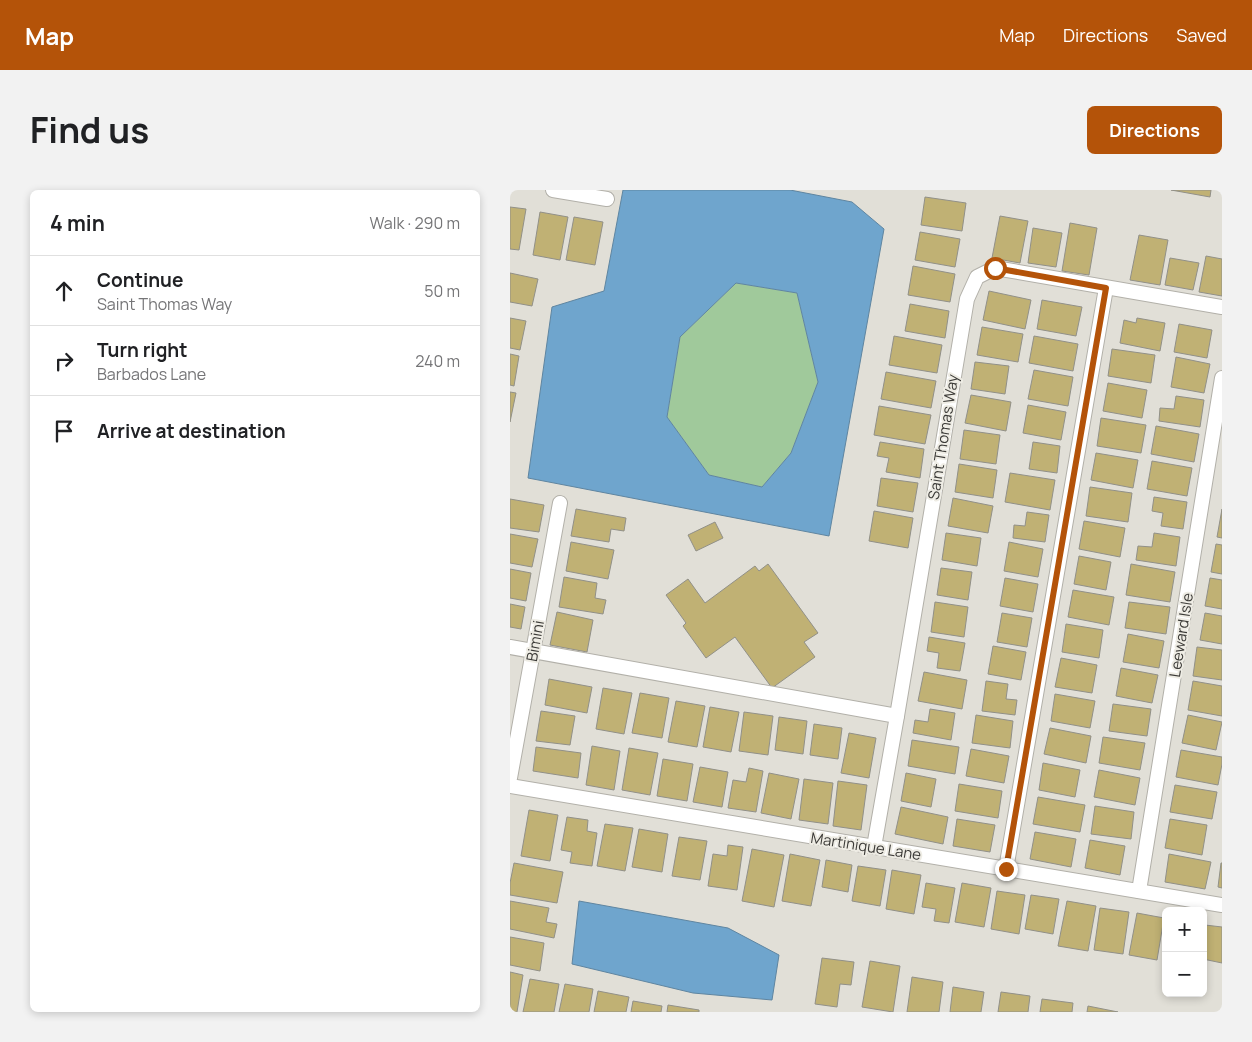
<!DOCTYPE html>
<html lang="en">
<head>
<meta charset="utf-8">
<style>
	body { margin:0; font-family:Manrope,sans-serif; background:#f2f2f2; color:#202124 }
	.controls { position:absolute; right:15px; bottom:15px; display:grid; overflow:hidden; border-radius:8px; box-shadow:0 2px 8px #0003 }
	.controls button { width:45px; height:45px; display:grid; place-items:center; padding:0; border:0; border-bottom:1px solid #e0e0e0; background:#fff; color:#202124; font:25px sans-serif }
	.stop { position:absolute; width:15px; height:15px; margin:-11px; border:4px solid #b45309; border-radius:50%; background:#fff }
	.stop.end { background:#b45309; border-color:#fff; box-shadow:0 1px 5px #0008 }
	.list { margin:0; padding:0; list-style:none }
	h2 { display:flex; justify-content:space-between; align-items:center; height:65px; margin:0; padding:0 20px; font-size:21px }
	h2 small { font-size:16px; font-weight:400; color:#757577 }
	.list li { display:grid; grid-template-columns:32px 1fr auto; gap:15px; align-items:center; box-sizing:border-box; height:70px; padding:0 20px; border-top:1px solid #e0e0e0 }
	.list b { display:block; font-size:19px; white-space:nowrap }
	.list p { margin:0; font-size:16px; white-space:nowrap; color:#757577 }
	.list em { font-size:16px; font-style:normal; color:#757577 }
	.icon { flex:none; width:28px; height:28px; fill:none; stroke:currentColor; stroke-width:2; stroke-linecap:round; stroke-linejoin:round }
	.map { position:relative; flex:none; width:712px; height:822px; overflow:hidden; border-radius:8px }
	header { display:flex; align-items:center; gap:30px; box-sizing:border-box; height:70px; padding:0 25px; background:#b45309; color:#fff }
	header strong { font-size:24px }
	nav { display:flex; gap:28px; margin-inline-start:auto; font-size:18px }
	.intro { display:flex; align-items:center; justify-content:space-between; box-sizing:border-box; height:120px; padding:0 30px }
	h1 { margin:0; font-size:35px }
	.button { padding:12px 22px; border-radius:8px; background:#b45309; color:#fff; font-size:18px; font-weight:700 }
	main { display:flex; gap:30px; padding:0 30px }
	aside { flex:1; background:#fff; border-radius:8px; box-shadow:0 2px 8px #0003 }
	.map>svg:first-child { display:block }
</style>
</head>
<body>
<header>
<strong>Map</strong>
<nav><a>Map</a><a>Directions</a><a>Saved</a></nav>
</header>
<div class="intro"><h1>Find us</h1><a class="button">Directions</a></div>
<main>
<aside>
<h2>4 min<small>Walk · 290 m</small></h2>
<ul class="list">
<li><svg class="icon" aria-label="ahead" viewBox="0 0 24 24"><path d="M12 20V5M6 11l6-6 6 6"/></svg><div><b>Continue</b><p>Saint Thomas Way</p></div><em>50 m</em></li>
<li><svg class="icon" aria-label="right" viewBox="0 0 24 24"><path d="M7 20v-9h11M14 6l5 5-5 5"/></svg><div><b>Turn right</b><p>Barbados Lane</p></div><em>240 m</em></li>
<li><svg class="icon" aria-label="arrive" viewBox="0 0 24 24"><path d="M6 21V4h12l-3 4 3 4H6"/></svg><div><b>Arrive at destination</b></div></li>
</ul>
</aside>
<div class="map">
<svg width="712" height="822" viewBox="0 0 712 822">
	<rect width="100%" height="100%" fill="#e1dfd7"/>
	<polygon fill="#a0c99b" points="226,93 287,103 308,192 281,263 252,297 199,285 157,227 170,147"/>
	<g fill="#6fa5cd" stroke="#5f85a0" fill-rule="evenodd">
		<path d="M113,0H280L342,12L374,39L319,346L18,288L42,117L94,101ZM226,93L287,103L308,192L281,263L252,297L199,285L157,227L170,147Z"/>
		<polygon points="69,711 218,738 269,765 262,810 183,803 62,774"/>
	</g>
	<g fill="#c0b174" stroke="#919088">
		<polygon points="661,0 701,0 700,7"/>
		<polygon points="415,7 456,13 452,41 411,35"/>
		<polygon points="0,17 16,19 9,60 0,59"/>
		<polygon points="30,22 58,27 50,70 23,65"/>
		<polygon points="490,26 518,31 510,73 482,68"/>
		<polygon points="64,27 93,32 85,75 56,70"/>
		<polygon points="560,33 587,38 579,85 552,81"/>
		<polygon points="523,38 552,43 546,77 518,73"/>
		<polygon points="410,42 450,49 445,77 405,70"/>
		<polygon points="629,45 658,50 650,95 620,90"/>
		<polygon points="696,66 712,69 712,106 689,102"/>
		<polygon points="660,68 689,73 683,100 655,95"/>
		<polygon points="403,76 445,84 440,112 398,105"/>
		<polygon points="0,83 28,89 22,116 0,112"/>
		<polygon points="479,101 521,110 515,139 473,130"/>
		<polygon points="532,110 572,117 566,146 527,139"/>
		<polygon points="400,114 439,121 435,148 395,141"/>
		<polygon points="0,128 16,131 10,160 0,158"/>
		<polygon points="627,128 655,133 650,161 610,153 614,130 626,133"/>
		<polygon points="669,134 702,140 697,168 664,162"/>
		<polygon points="472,137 513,144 508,172 467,165"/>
		<polygon points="384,146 432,155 427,183 379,175"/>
		<polygon points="524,146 568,154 563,181 519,173"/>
		<polygon points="602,159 645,165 641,193 598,186"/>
		<polygon points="0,164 9,166 4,196 0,195"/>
		<polygon points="666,167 700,174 694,203 661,197"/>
		<polygon points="465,172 499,176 495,204 461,199"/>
		<polygon points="524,180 563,187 558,216 518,209"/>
		<polygon points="376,182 426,191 421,218 371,209"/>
		<polygon points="598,193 637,200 632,228 593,221"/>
		<polygon points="0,202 6,203 0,232"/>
		<polygon points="461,205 501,212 496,241 455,233"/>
		<polygon points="666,206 694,210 690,237 649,231 650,218 664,219"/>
		<polygon points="518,215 556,222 551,250 513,243"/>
		<polygon points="369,216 421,225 415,254 364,245"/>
		<polygon points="591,228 636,235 631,263 587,256"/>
		<polygon points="646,236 689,244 684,272 641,264"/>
		<polygon points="454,240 490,245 486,274 450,269"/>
		<polygon points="370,252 414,259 410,288 376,282 379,268 367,266"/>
		<polygon points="523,252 550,256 547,283 519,279"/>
		<polygon points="586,263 628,270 623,298 581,290"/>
		<polygon points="642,271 682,278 677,306 637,299"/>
		<polygon points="449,274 487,280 483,308 445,302"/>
		<polygon points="500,283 545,290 540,320 495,312"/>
		<polygon points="371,288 408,293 403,322 367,316"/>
		<polygon points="580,297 622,303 618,332 576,326"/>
		<polygon points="644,307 677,312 673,339 651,336 653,323 642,321"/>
		<polygon points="443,308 483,316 478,343 438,336"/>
		<polygon points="0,309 34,315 29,342 0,338"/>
		<polygon points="66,319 116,328 114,341 101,339 99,352 61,346"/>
		<polygon points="712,319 712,348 707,347"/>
		<polygon points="364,321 403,328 398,358 359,351"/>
		<polygon points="517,322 539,325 535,352 503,348 504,335 515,336"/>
		<polygon points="574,331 615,338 610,367 569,359"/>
		<polygon points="205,332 213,348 186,361 178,345"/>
		<polygon points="436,343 471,348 467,376 432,370"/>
		<polygon points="644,343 670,347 666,376 626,370 628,356 642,357"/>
		<polygon points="0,344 28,349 22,377 0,373"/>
		<polygon points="61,352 104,360 98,389 56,381"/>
		<polygon points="499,352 533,359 528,387 494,381"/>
		<polygon points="706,354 712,355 712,384 701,382"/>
		<polygon points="569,366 601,372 596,400 564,394"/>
		<polygon points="258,374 308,443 294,452 305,467 262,498 225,447 196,468 173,436 176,433 156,405 178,389 195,413 245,376 249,381"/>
		<polygon points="621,374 665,382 660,412 616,405"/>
		<polygon points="431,378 462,382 458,410 427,405"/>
		<polygon points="0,379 21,383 16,411 0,408"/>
		<polygon points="54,387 87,393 85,408 96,410 93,424 49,417"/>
		<polygon points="495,388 528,394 523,422 490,416"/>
		<polygon points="700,388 712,390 712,419 695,416"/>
		<polygon points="563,400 604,407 599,435 558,427"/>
		<polygon points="425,412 458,417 454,447 421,442"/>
		<polygon points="619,412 660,417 656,444 615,438"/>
		<polygon points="0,414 15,417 11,439 0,437"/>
		<polygon points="47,422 83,430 77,462 40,455"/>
		<polygon points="492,423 522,428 517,457 487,452"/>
		<polygon points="695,423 712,426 712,454 690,450"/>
		<polygon points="556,434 593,440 589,468 552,462"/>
		<polygon points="618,444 654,451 649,478 613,472"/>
		<polygon points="419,447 455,453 450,481 427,478 429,463 417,461"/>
		<polygon points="483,456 516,462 511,490 478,484"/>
		<polygon points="687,457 712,460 712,490 683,486"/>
		<polygon points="551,468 587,475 582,503 545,497"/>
		<polygon points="611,478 648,485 642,513 606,506"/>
		<polygon points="414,482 457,490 452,519 408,511"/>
		<polygon points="39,489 82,497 77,523 35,515"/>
		<polygon points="476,491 498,494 496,509 507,510 505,525 472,521"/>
		<polygon points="683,491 712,496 712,526 678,520"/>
		<polygon points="93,498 122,503 114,544 86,539"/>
		<polygon points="130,503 159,508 152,548 122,543"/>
		<polygon points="545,504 585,511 580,538 541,531"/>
		<polygon points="166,511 195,516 187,557 158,552"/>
		<polygon points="603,514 641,519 637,546 599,541"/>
		<polygon points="200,517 229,522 221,562 193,557"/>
		<polygon points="420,519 445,523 441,550 403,543 405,530 418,532"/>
		<polygon points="31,521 65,526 60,555 26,551"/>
		<polygon points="234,522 263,526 258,565 229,561"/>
		<polygon points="466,525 503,531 500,558 462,553"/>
		<polygon points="678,525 712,532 706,560 672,553"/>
		<polygon points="269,527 297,531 293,564 265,560"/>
		<polygon points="304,534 332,538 328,569 300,565"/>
		<polygon points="540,538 581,546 576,573 534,564"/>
		<polygon points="339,543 366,548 359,588 331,583"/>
		<polygon points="593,547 635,553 630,580 589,573"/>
		<polygon points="402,550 449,557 445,584 398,576"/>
		<polygon points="82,556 110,561 104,600 76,595"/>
		<polygon points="26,557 71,563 68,588 23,581"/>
		<polygon points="119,558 148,563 140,605 112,600"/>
		<polygon points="461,559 499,566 494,593 456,586"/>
		<polygon points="671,560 712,567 712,574 708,595 666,587"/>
		<polygon points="153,569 183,574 177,611 147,606"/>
		<polygon points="533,573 570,580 565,607 529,600"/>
		<polygon points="190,577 218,582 212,617 183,612"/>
		<polygon points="239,578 253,581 246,622 218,618 223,590 236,592"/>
		<polygon points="589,580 630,588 625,615 584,607"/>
		<polygon points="259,583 289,589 281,629 251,623"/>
		<polygon points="396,583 426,589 421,617 391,611"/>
		<polygon points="294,589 323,593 318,634 289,630"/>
		<polygon points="328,591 357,595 351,640 323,636"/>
		<polygon points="449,594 492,601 488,628 445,621"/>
		<polygon points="665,595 707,602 702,629 660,622"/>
		<polygon points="528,607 575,615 570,642 523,634"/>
		<polygon points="585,616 624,622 621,649 581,644"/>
		<polygon points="391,617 438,627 433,654 385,644"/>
		<polygon points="19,620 48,625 40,671 11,666"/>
		<polygon points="57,627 78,630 77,641 87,643 82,676 60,673 62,662 51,660"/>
		<polygon points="447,629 485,635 480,662 443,656"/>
		<polygon points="660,629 697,635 692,665 655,658"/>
		<polygon points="95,634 123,638 115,681 87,676"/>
		<polygon points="129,639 158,644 152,682 122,677"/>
		<polygon points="525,642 566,649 561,677 520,669"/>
		<polygon points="169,647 197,651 190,690 162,686"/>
		<polygon points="580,650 615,656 610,685 575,678"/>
		<polygon points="218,655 233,657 227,700 198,696 203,664 217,666"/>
		<polygon points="242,659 274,665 264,717 232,711"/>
		<polygon points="280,664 310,670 301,716 272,711"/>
		<polygon points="659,664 701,672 695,699 655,692"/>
		<polygon points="316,670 342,675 338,702 312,697"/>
		<polygon points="4,673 53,682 47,713 0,705 0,693"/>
		<polygon points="711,673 712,673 712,698 708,697"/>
		<polygon points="348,676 376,680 370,716 342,711"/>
		<polygon points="382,680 411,685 404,724 376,719"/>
		<polygon points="416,693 445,698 439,733 424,731 426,719 412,717"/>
		<polygon points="452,693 481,698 474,737 445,732"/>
		<polygon points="487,701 515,705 509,744 481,739"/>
		<polygon points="521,705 549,709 543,744 515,739"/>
		<polygon points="0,711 39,718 36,732 47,734 44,748 0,739"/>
		<polygon points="557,711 586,716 578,761 548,756"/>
		<polygon points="590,718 619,722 613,764 584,760"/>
		<polygon points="627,723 654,728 647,770 619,765"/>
		<polygon points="695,735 712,737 712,773 693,769 693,745"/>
		<polygon points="0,747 34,753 30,781 0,775"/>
		<polygon points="312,768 344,772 341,795 330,794 327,817 305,814"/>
		<polygon points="360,771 390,776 383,822 352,817"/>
		<polygon points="0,782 13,785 7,822 0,822"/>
		<polygon points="402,787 433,792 429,822 397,822"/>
		<polygon points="20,789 49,794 44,822 13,822"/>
		<polygon points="55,794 83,799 79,822 49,822"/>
		<polygon points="443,797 474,802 471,822 440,822"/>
		<polygon points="88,801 119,807 116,822 84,822"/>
		<polygon points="491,802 520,806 518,822 488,822"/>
		<polygon points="532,809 563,813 562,822 530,822"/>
		<polygon points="123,811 152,816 151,822 121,822"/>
		<polygon points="158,815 189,820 189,822 157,822"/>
		<polygon points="578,816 608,822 577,822"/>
	</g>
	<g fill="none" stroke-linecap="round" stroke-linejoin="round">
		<g stroke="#b2b0a9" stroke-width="16">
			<g id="minor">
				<polyline points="43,0 97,9"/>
				<polyline points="0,457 387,526"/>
				<polyline points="0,588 50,313"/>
				<polyline points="0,596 712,715"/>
				<polyline points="364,657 387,526 457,109 467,87 485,78 712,117"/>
				<polyline points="496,679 596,98"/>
				<polyline points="629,701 712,188"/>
			</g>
		</g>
		<use href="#minor" stroke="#fff" stroke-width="14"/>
	</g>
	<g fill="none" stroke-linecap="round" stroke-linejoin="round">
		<polyline stroke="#b45309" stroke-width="6" points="485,78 596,98 496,679"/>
	</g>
	<g text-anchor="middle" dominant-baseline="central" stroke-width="4" stroke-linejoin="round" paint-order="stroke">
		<g font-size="15" fill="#3b3a37" stroke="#eeece4">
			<text transform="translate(433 247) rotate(-81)">Saint Thomas Way</text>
			<text transform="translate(671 445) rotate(-81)">Leeward Isle</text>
			<text transform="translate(25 451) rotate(-80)">Bimini</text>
			<text transform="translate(356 656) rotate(9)">Martinique Lane</text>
		</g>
	</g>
</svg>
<div class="controls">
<button>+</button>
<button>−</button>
</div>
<div class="stop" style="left:485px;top:78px"></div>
<div class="stop end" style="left:496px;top:679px"></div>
</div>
</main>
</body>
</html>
